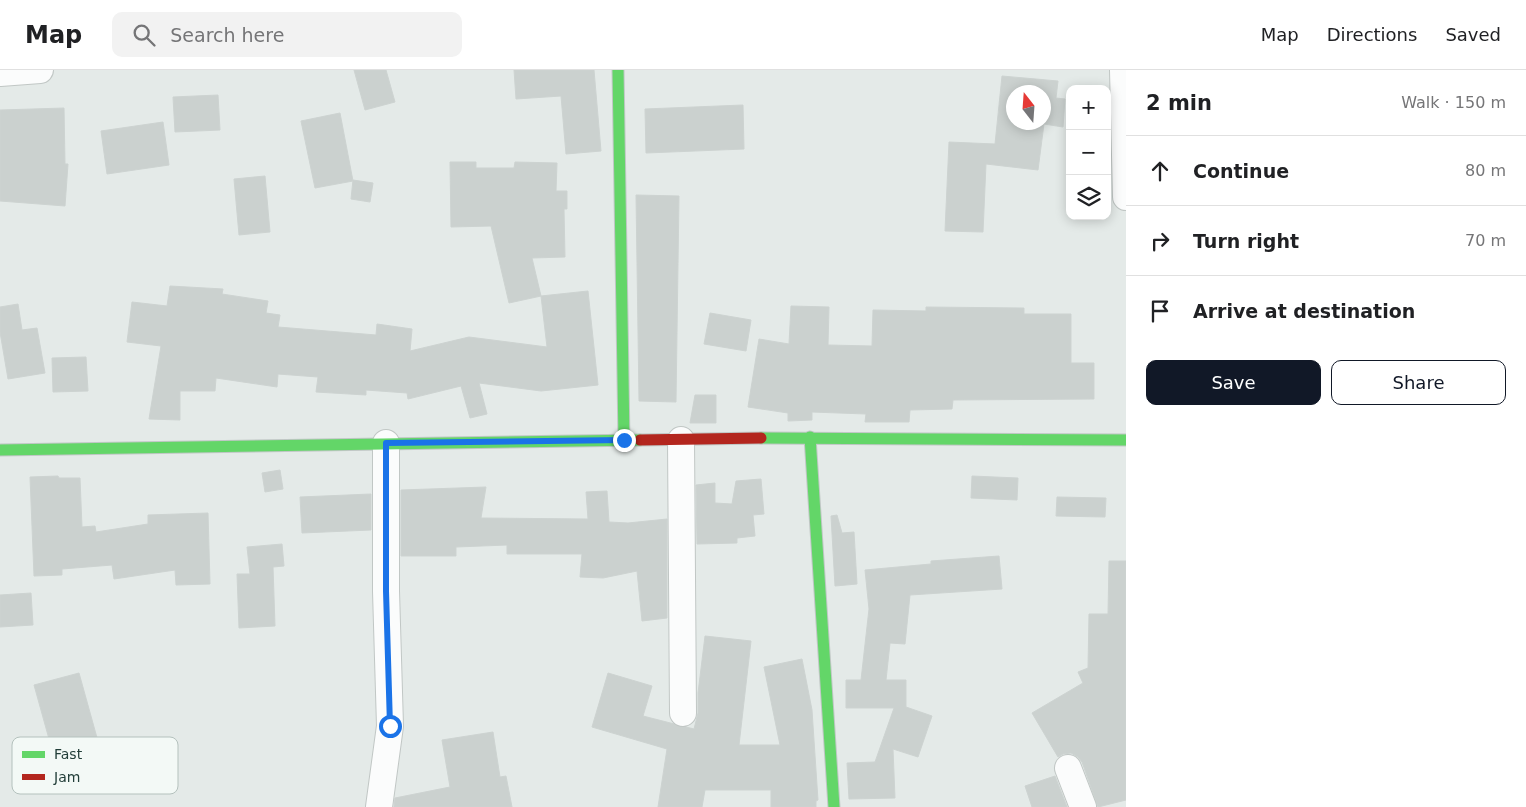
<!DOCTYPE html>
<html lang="en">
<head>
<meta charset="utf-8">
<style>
	body { margin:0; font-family:"DejaVu Sans",sans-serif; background:#f2f2f2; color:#202124 }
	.controls { position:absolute; right:15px; top:15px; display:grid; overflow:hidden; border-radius:10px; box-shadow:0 2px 12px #0003 }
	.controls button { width:45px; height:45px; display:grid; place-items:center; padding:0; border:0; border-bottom:1px solid #e0e0e0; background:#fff; color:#202124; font:25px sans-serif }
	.compass { position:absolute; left:1006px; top:15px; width:45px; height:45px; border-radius:50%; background:#fff; box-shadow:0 2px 12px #0003; rotate:343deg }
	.stop { position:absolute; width:15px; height:15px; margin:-11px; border:4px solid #1a73e8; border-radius:50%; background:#fff }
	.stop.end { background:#1a73e8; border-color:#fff; box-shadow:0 1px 5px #0008 }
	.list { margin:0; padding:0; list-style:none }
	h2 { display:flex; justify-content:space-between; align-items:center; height:65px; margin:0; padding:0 20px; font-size:21px }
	h2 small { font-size:16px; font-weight:400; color:#757577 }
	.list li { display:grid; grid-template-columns:32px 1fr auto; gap:15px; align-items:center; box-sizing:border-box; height:70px; padding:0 20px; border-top:1px solid #e0e0e0 }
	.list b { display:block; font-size:19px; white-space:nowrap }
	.list em { font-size:16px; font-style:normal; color:#757577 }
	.actions { display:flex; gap:10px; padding:15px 20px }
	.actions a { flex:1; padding:11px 0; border:1px solid #111827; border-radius:10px; text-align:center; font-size:18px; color:#111827 }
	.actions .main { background:#111827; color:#fff }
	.icon { flex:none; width:28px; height:28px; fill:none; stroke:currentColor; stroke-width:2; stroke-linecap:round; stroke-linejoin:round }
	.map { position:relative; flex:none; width:1126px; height:737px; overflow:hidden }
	header { display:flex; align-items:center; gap:30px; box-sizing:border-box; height:70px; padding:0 25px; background:#fff; border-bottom:1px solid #e0e0e0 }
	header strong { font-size:24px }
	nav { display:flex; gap:28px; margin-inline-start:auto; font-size:18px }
	.search { width:350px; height:45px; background:#f2f2f2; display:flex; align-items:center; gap:12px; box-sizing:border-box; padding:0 18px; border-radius:10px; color:#757577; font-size:19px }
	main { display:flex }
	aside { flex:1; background:#fff }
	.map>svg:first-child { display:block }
</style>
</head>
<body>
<header>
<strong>Map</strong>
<div class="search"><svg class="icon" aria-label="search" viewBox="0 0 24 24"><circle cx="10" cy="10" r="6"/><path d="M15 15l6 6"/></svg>Search here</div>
<nav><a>Map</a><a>Directions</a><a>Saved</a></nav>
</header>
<main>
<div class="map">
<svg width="1126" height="737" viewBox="0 0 1126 737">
	<rect width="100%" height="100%" fill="#e4eae8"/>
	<g fill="#cbd1cf" stroke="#cdd3d1" fill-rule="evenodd">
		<polygon points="354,0 386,0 395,32 365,40"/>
		<polygon points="514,0 594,0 601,81 566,84 561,26 516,29"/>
		<path d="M1002,6L1058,11L1056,28L1065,29L1063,57L1044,54L1038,100L986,94L983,162L945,161L949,72L995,74ZM1014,22H1044V52H1014Z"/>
		<polygon points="218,25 220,60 175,62 173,27"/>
		<polygon points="743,35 744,79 646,83 645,39"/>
		<polygon points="64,38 65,94 68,94 65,136 0,131 0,40"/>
		<polygon points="340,43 353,111 315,118 301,51"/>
		<polygon points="163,52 169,95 107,104 101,61"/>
		<polygon points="450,92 476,92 476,98 514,98 515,92 557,93 556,121 567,121 567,139 564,139 565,187 532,188 541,226 509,233 491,156 451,157"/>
		<polygon points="265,106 270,162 239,165 234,109"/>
		<polygon points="353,110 373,113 370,132 351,129"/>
		<polygon points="636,125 679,126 676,332 639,331"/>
		<polygon points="170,216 223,219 222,224 268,231 266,243 280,245 278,257 376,265 377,254 412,259 410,281 469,267 547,277 541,226 588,221 598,315 541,321 479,313 487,344 470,348 461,316 408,329 407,323 366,320 366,325 316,322 318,307 278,304 277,317 216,308 215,321 180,321 180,350 149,349 161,276 127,272 132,232 167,236"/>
		<polygon points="18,234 22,260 37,258 45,303 8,309 0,262 0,237"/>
		<polygon points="791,236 829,237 828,275 872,276 873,240 926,241 926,237 1024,238 1024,244 1071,244 1071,293 1094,293 1094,329 953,330 952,339 910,340 909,352 865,352 866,344 812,342 812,350 788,351 788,343 748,337 759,269 789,274"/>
		<polygon points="710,243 751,250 746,281 704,274"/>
		<polygon points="86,287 88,321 53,322 52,288"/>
		<polygon points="695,325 716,325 716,353 690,353"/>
		<polygon points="280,400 283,419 265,422 262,403"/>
		<polygon points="58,406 59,408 80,408 82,457 95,456 96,462 148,454 148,445 208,443 210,514 176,515 175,500 114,509 112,495 62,499 62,505 34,506 30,407"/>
		<polygon points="972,406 1018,408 1017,430 971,428"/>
		<polygon points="761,409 764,444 753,445 755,466 737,468 737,473 697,474 696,415 715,413 715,433 732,434 736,411"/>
		<polygon points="486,417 481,448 588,449 586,422 607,421 609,452 628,453 667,449 667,548 642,551 637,501 603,508 580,507 582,484 507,484 507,475 456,477 456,486 401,486 401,420"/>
		<polygon points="371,424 371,460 302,463 300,427"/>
		<polygon points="1057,427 1106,428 1105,447 1056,446"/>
		<polygon points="837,445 842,463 854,462 857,514 835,516 831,446"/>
		<polygon points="282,474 284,496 273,497 275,556 239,558 237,504 250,504 247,477"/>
		<polygon points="999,486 1002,519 910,525 905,574 890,573 886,610 906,610 906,637 932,646 918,687 893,679 895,728 849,729 847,693 875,692 894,638 846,638 846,610 861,610 869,539 865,500 931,494 931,491"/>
		<polygon points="1109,491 1126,491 1126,730 1098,737 1082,692 1078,687 1071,683 1063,684 1058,687 1032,643 1083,613 1078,602 1088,598 1089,544 1108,544"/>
		<polygon points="31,523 33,555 0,557 0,525"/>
		<polygon points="705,566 751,571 739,675 780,675 764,597 802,589 812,640 818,730 816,731 816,737 771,737 771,720 705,720 702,737 658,737 667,679 592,657 608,603 652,616 643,646 694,659 698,643 698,623"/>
		<polygon points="79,603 104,693 59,705 34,615"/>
		<polygon points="493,662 500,707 506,706 512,737 394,737 395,728 450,717 442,670"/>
		<polygon points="1055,706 1067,737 1032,737 1025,716"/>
	</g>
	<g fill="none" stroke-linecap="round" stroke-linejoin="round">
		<g stroke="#c1c7c5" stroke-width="28">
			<g id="street">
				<polyline points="1123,0 1126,127"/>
				<polyline points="0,3 40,0"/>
				<polyline points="681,370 683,643"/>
				<polyline points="1068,698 1083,737"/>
				<polyline points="379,737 390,656 386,521 386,373"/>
			</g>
		</g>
		<g stroke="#c0c7c5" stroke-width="13">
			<g id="fast">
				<polyline points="618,0 624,370"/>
				<polyline points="810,367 834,737"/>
				<polyline points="761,368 1126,370"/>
				<polyline points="0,380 640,370"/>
			</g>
		</g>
		<g stroke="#c0c7c5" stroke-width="13">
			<polyline id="jam" points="640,370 761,368"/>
		</g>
		<use href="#street" stroke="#fbfcfc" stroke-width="26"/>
		<use href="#fast" stroke="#63d668" stroke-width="11"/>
		<use href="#jam" stroke="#b3261e" stroke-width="11"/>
	</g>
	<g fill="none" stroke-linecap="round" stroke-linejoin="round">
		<polyline stroke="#1a73e8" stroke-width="6" points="390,656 386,521 386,373 624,370"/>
	</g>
	<rect x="12" y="667" width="166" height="57" rx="8" fill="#f3f9f6" stroke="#b4c1bd" stroke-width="1"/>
	<rect x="22" y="681" width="23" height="7" fill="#63d668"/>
	<rect x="22" y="704" width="23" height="6" fill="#b3261e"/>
	<g font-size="14" fill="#223e39">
		<text x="54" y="689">Fast</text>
		<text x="54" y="712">Jam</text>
	</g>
</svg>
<div class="controls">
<button>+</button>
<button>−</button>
<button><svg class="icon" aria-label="layers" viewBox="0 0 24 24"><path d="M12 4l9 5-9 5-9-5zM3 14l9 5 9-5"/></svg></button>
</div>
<svg class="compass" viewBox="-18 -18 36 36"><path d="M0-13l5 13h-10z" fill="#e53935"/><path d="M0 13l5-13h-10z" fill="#757577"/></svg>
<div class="stop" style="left:390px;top:656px"></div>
<div class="stop end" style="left:624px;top:370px"></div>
</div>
<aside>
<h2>2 min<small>Walk · 150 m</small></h2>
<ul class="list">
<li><svg class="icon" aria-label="ahead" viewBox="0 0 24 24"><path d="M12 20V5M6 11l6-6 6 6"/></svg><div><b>Continue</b></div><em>80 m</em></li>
<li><svg class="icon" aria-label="right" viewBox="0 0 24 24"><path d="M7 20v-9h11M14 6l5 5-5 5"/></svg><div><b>Turn right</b></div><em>70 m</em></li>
<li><svg class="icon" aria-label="arrive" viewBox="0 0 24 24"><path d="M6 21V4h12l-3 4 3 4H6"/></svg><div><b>Arrive at destination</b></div></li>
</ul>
<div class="actions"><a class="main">Save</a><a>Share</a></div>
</aside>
</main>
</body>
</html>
